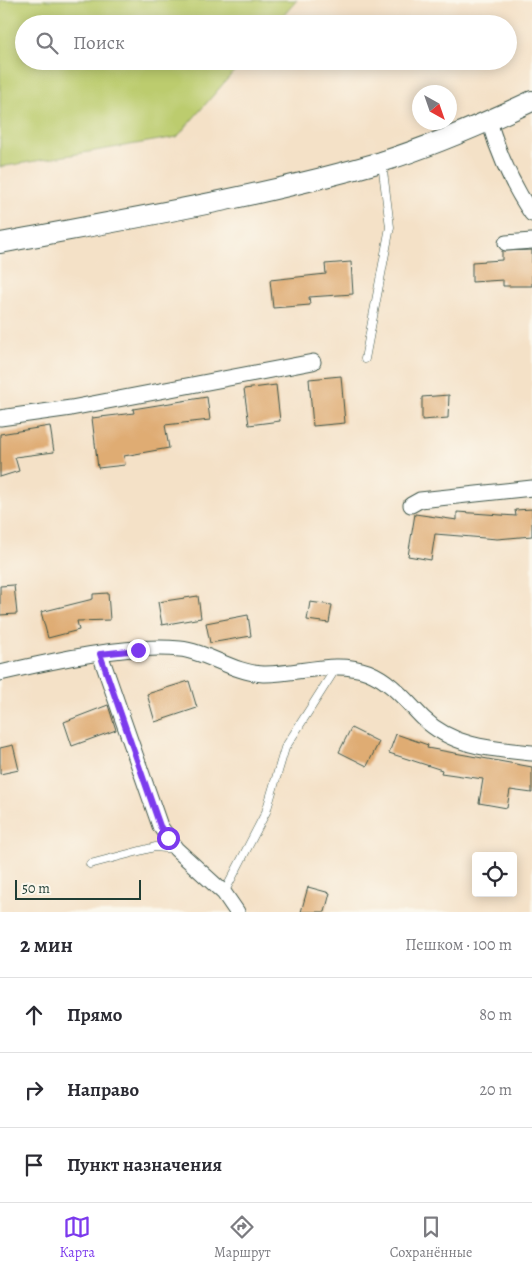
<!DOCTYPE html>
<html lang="ru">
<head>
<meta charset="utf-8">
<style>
	body { margin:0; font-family:Alegreya,serif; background:#f7f7f7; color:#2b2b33 }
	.controls { position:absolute; right:15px; bottom:15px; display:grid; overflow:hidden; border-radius:5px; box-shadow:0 2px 12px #0003 }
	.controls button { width:45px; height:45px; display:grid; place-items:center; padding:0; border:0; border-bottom:1px solid #e1e1e2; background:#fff; color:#2b2b33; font:25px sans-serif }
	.compass { position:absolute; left:412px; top:85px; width:45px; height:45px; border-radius:50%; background:#fff; box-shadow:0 2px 12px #0003; rotate:140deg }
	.scale { position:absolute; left:15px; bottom:12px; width:126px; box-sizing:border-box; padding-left:5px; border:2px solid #1f3d34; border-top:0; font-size:14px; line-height:18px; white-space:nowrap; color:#1f3d34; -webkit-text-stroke:4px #fbf7ec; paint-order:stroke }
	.stop { position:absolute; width:15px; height:15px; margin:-11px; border:4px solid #7c3aed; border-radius:50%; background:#fff }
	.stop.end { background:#7c3aed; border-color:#fff; box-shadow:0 1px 5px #0008 }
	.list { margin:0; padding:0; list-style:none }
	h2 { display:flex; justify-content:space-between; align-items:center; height:65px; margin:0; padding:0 20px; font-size:21px }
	h2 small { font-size:16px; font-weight:400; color:#7c7c81 }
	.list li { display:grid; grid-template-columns:32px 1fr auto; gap:15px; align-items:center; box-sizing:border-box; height:75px; padding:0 20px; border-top:1px solid #e1e1e2 }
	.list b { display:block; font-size:19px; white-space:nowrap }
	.list em { font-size:16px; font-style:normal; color:#7c7c81 }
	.icon { flex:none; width:28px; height:28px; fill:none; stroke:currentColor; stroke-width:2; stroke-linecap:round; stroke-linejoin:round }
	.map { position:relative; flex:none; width:532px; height:912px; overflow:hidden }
	.search { position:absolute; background:#fff; box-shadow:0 2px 12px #0003; left:15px; right:15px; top:15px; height:55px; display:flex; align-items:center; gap:12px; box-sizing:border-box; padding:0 18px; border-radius:28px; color:#7c7c81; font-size:19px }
	.sheet { height:290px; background:#fff }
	nav { display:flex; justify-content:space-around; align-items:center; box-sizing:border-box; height:70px; border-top:1px solid #e1e1e2; background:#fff; font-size:14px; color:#7c7c81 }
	nav a { display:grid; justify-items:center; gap:2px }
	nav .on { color:#7c3aed }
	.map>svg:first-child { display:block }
</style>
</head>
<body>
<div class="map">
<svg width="532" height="912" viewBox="0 0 532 912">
	<rect width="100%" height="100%" fill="#fbf7ec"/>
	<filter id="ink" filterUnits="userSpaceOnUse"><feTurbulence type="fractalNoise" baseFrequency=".02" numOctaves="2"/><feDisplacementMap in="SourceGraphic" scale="10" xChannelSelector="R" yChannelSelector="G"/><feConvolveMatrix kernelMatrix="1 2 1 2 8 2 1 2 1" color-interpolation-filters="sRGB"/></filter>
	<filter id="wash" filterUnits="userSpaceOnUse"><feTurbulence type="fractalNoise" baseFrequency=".0096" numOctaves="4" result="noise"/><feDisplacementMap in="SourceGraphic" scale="20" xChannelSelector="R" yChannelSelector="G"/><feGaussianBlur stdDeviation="1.12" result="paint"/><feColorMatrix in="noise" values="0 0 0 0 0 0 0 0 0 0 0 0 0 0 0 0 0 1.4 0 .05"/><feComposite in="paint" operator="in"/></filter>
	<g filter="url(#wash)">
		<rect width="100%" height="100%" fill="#f4e1c7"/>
		<polygon fill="#bccc6e" stroke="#6e8451" points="0,0 297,0 276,24 24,24 24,61 243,61 177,137 0,167"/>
		<g id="blocks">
			<g fill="#dfac73">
				<polygon points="532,250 532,286 503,286 503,280 472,282 472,262 502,260 502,251"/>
				<polygon points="351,262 353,294 309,297 310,305 273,308 270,280 326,274 325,264"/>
				<polygon points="341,376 345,423 313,426 309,379"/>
				<polygon points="276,385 280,421 249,425 244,389"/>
				<polygon points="449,395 448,418 422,420 422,397"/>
				<polygon points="207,397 210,420 165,425 169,448 124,456 125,465 98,468 92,418 134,413 133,409"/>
				<polygon points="50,426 54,452 15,457 19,471 0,477 0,434"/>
				<polygon points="532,509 532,536 497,539 435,534 431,560 408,556 415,514 457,520 457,512 516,516 515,510"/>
				<polygon points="14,585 17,614 0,615 0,586"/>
				<polygon points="108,593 110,620 77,621 79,630 48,638 41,612 93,599 93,594"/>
				<polygon points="198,596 201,618 162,625 158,602"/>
				<polygon points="310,602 332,605 329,623 307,620"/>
				<polygon points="248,615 251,636 210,643 206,623"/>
				<polygon points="189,681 197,708 155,722 147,694"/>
				<polygon points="108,705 116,730 72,746 64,722"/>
				<polygon points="351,728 379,742 367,766 339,752"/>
				<polygon points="396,734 428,745 427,748 532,767 532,793 510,790 507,808 479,803 483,779 441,773 442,770 389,753"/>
				<polygon points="13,745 19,770 0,774 0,748"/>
				<polygon points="308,887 330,893 325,912 301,912"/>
			</g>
		</g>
	</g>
	<g filter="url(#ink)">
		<use href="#blocks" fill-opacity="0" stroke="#3f564a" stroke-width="1"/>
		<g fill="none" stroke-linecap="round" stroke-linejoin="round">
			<g stroke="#3f564a" stroke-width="9">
				<g id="service">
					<polyline points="365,359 390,227 382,163"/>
					<polyline points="90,864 155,847 176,849"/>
					<polyline points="224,893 266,812 285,748 336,668"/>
				</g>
			</g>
			<g stroke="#3f564a" stroke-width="17">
				<g id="minor">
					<path d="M489,121C499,155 512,185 532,214"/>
					<polyline points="506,243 532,241"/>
					<polyline points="0,418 71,408 313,362"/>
					<polyline points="411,505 420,500 532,488"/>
					<polyline points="100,654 160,826 176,849 224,893 237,912"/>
					<path d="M0,673C52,661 126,644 180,649C205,651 234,673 263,674C298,675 335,659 368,672C391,681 406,701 423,718C453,747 492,749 532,753"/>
				</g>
			</g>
			<g stroke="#3f564a" stroke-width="22">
				<path id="tertiary" d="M0,243C127,219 256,198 381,162C432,146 483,124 532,101"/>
			</g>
			<use href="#service" stroke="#fff" stroke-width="8"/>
			<use href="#minor" stroke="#fff" stroke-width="15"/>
			<use href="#tertiary" stroke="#fff" stroke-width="20"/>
		</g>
	</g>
	<g fill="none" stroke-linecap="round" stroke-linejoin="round" filter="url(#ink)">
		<polyline stroke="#7c3aed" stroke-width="6" points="138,650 100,654 160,826 168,838"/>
	</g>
</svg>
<div class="controls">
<button><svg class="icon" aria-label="locate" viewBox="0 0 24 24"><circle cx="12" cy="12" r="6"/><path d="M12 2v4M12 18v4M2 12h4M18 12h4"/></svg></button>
</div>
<svg class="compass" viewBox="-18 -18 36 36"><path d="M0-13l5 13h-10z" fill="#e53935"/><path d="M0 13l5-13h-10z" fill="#7c7c81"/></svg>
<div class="scale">50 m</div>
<div class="stop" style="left:168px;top:838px"></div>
<div class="stop end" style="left:138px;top:650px"></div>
<div class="search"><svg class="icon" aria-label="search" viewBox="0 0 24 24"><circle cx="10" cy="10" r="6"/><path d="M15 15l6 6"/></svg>Поиск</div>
</div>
<section class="sheet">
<h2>2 мин<small>Пешком · 100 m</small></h2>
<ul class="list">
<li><svg class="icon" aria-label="ahead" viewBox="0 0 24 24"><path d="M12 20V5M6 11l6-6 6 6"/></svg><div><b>Прямо</b></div><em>80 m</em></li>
<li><svg class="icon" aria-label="right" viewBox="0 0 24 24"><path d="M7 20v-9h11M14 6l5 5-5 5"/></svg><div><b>Направо</b></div><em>20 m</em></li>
<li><svg class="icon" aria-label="arrive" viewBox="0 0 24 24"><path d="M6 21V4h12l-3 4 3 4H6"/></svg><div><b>Пункт назначения</b></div></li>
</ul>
</section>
<nav>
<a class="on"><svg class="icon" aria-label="map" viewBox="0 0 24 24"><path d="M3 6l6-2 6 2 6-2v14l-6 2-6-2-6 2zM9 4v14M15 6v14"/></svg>Карта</a>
<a><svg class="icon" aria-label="directions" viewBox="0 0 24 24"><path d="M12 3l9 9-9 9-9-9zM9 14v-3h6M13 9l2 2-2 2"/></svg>Маршрут</a>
<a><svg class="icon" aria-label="saved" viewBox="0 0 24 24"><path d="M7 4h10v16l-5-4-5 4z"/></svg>Сохранённые</a>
</nav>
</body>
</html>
